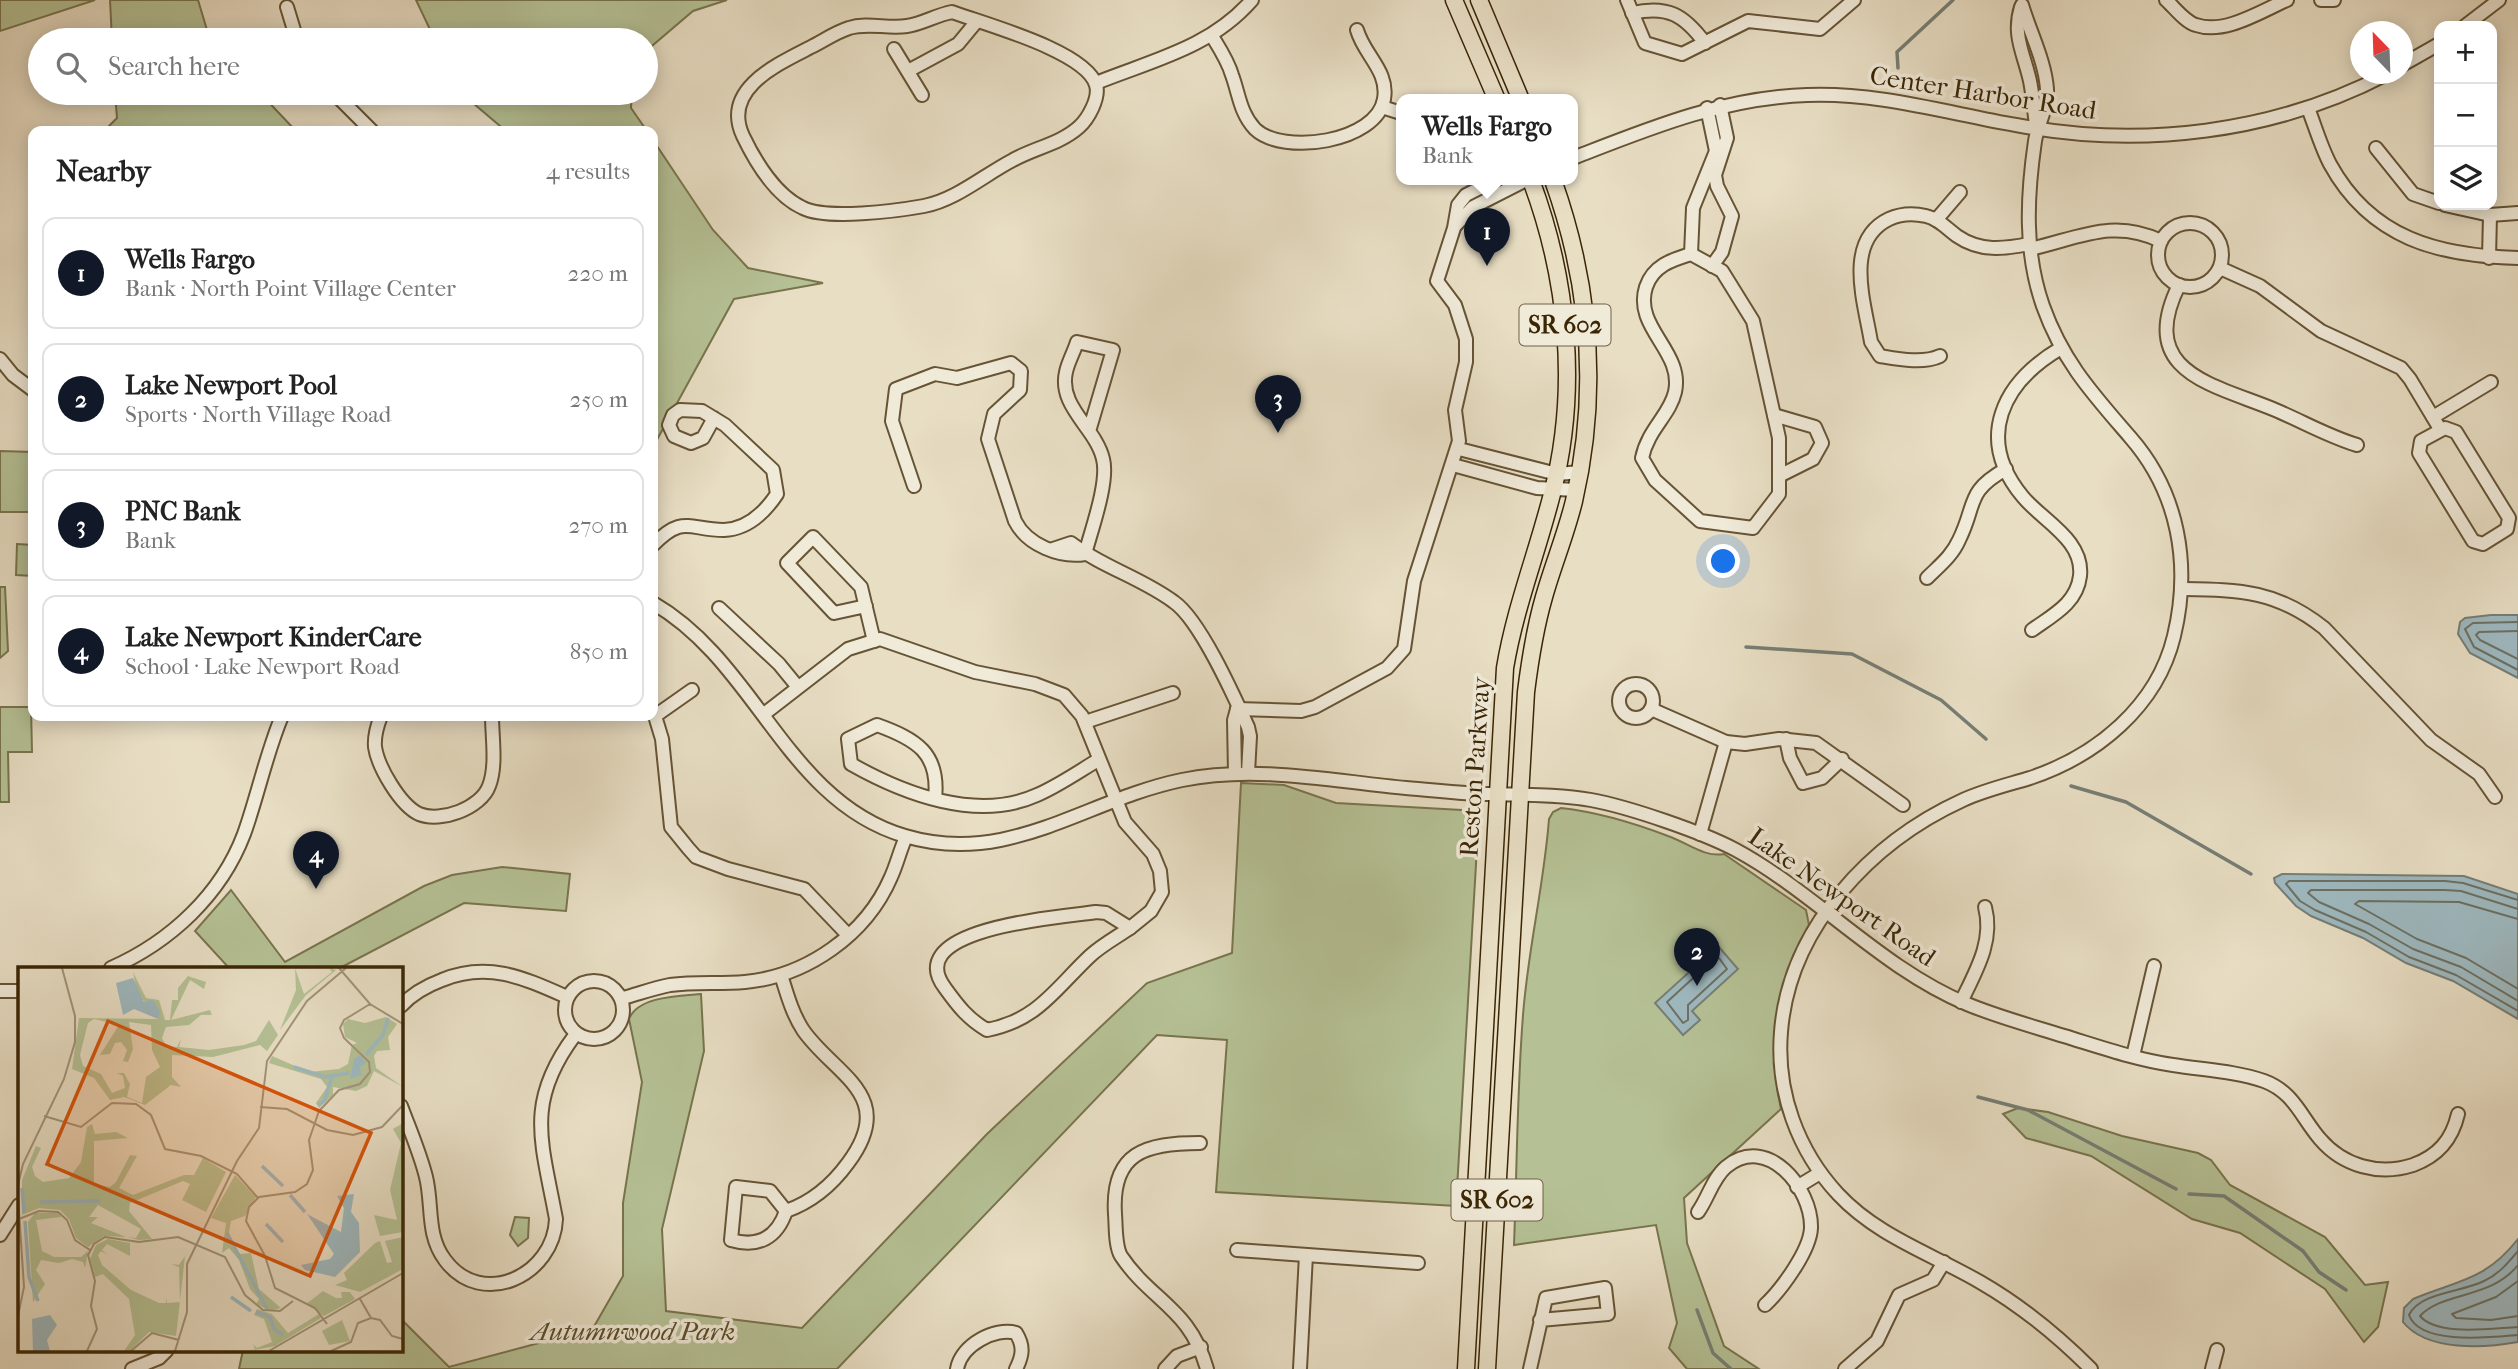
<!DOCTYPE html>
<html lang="en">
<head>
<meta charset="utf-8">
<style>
	body { margin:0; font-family:"IM FELL French Canon",serif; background:#f6f6f6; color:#222 }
	.controls { position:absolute; right:21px; top:21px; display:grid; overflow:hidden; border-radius:14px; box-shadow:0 4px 18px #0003 }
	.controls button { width:63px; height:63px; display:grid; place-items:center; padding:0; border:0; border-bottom:2px solid #e0e0e0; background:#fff; color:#222; font:35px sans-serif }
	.compass { position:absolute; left:2350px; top:21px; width:63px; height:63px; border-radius:50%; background:#fff; box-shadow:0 4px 18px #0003; rotate:337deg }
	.you { position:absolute; left:1724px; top:562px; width:24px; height:24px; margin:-18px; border:5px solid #fff; border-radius:50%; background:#1a73e8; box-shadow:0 0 0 10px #1a73e833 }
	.badge { display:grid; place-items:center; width:46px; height:46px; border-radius:50%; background:#111827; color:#fff; font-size:23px; font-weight:700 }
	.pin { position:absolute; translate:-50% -58px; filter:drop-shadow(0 2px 4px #0008) }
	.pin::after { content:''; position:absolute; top:37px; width:24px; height:21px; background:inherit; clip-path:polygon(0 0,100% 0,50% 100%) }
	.popup { position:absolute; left:1396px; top:94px; width:182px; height:91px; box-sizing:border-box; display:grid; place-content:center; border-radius:14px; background:#fff; filter:drop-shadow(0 2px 5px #0005); font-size:23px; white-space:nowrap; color:#767676 }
	.popup b { font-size:26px; color:#222 }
	.popup::after { content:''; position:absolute; left:50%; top:100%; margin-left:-14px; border:14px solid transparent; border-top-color:#fff }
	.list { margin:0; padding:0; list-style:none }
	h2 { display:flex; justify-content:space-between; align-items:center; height:91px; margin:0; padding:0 28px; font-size:30px }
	h2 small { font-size:23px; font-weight:400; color:#767676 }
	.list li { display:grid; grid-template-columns:46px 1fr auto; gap:21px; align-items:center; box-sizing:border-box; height:112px; margin:0 14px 14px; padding:0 14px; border:2px solid #e0e0e0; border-radius:14px }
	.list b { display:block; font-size:26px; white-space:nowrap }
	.list p { margin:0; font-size:23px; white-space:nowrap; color:#767676 }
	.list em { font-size:23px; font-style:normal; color:#767676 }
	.icon { flex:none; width:38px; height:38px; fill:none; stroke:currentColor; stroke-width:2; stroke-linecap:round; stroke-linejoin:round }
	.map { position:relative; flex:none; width:2518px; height:1369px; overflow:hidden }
	.search { position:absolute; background:#fff; box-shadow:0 4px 18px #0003; left:28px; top:28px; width:630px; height:77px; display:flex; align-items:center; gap:18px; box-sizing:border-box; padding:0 24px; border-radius:38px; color:#767676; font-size:26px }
	.panel { position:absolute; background:#fff; box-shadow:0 4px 18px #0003; left:28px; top:126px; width:630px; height:595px; border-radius:14px }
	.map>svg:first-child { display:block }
</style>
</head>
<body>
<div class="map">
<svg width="2518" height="1369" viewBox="0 0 2518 1369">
	<rect width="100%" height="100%" fill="#e8dec4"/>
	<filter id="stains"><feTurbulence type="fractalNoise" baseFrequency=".00286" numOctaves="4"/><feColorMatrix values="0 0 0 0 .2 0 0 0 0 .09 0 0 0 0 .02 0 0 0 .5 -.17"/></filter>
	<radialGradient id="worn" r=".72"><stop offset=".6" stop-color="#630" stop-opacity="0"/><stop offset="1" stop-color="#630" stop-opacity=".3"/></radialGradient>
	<g fill="#b5c195" stroke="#78744d" stroke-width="2">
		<polygon points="0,0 95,0 0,31"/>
		<polygon points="110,0 198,0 210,40 112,40"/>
		<polygon points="416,0 727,0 693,11 646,51 646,40 435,40"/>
		<polygon points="115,93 260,93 296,131 188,131 180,127 172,131 104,131 117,118"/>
		<polygon points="461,93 632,93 631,108 647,131 506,131"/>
		<polygon points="653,140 713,230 748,268 823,283 734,299 653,447"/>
		<polygon points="0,451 33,452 33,512 0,512"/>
		<polygon points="17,544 33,545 33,576 16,575"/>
		<polygon points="0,587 5,587 8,651 0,658"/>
		<polygon points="0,707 31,707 32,752 8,752 9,802 0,802"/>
		<path d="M1241,783L1284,785L1336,803L1462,810L1476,819L1478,830L1456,1206L1216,1192L1227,1040L1157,1035L837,1369H239L243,1350H401V1319L449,1367L554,1339L588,1337L623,1276V1203L642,1082L629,1019C638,996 680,996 701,994L704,1051L662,1229L666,1311L802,1328L987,1134L1147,983L1232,953Z"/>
		<path d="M1561,808C1597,812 1634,823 1668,836C1686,842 1705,858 1724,854L1806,910L1809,925C1778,985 1766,1042 1781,1109L1684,1198L1687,1243L1724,1346L1759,1369H1687L1669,1348L1677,1323L1656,1225L1514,1245C1517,1168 1517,1091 1523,1015C1528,949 1544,885 1549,819L1553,812Z"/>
		<polygon points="502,867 570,874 566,911 464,903 340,968 229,968 195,931 231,890 285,962 424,886 452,875"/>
		<polygon points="2018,1108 2048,1112 2122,1136 2198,1153 2211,1160 2230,1185 2325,1237 2365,1285 2388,1282 2378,1327 2364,1342 2325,1289 2240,1233 2192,1219 2091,1156 2026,1138 2003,1114"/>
		<polygon points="515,1217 529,1218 528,1238 518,1246 510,1235"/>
	</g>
	<g fill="#9eb9c0" stroke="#767e75" stroke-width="2">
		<polygon points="2491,615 2518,615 2518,678 2470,653 2458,634 2460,622 2465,618"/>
		<polygon points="2282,874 2464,876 2518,894 2518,1019 2453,981 2406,963 2363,938 2311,916 2296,906 2275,883 2274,878"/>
		<polygon points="1718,946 1738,969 1692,1011 1700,1020 1683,1035 1655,1003"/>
		<path d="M2518,1239V1342C2485,1348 2427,1352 2403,1322L2404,1308L2413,1299C2458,1280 2485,1281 2518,1239Z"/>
	</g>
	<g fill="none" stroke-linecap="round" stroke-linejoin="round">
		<g stroke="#6c7062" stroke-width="2">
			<polyline points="2518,622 2473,623 2465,629 2474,647 2518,670"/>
			<polyline points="2518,631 2479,632 2476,635 2480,640 2518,659"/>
			<polyline points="2518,900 2463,883 2445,881 2289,881 2286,884 2300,901 2315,910 2366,932 2409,957 2456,975 2518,1011"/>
			<polyline points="2518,909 2461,891 2445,890 2311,890 2308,893 2319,902 2369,924 2413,949 2461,967 2518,1001"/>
			<polyline points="2518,919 2459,902 2359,901 2355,904 2417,939 2466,958 2518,989"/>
			<polygon points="1715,958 1719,958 1727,969 1688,1005 1688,1020 1683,1023 1667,1002"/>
			<path d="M2518,1251C2508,1263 2499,1274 2484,1281C2463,1292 2420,1292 2409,1315C2420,1346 2493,1337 2518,1335"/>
			<path d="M2518,1265C2490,1300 2443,1291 2420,1316C2438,1337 2493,1328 2518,1327"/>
			<polyline points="2518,1281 2496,1297 2452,1314 2456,1318 2491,1320 2518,1316"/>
		</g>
		<g stroke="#767e75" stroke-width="3.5">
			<polyline points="1898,68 1897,52 1953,0"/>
			<polyline points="1746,647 1852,654 1941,700 1986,739"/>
			<polyline points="2071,786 2126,802 2251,874"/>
			<polyline points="1978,1097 2028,1110 2176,1189"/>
			<polyline points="2189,1194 2224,1196 2303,1251 2319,1272 2346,1290"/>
			<polyline points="1697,1310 1713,1353 1731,1369"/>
		</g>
		<g stroke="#665435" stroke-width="16">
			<g id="minor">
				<polyline points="1627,0 1645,43 1682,54 1748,21 1820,29 1854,0"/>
				<path d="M2166,0C2174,7 2185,22 2196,25C2225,35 2261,11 2287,0"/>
				<polyline points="2321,0 2334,0"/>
				<path d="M2022,5C2030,32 2045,61 2047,89C2048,108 2038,123 2035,141C2027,196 2024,252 2043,306C2063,362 2093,394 2130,437C2179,493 2191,565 2174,636C2157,707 2096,756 2030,778C2007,785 1985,790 1963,800C1871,842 1789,928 1781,1032C1776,1092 1798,1151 1838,1194C1877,1236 1932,1254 1980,1282C2020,1305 2058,1336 2091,1369"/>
				<polyline points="287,7 297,40"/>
				<path d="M2021,7C2012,35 2024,54 2030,81C2033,96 2034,111 2036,125"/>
				<path d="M952,12C984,24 1086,51 1096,85C1100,98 1088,119 1079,127C1060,144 1034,148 1013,160C984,175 956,200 924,206C896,211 827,220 803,208C776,196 755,161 743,136C721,89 778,64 811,47C823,41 836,32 849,28C867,22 888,29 907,26C922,24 936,15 952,12Z"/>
				<path d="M1632,13C1668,5 1684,15 1705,43"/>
				<polyline points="2465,26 2499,0"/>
				<path d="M1212,36C1220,49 1228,61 1232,75C1239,94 1240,113 1255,129C1283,156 1377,142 1384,99C1389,71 1364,55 1357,30"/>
				<polyline points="894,49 922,95"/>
				<polyline points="2402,65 2439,44"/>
				<polyline points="908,71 958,44 977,21"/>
				<path d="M1096,83C1153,60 1210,48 1252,0"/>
				<polyline points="334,93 372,131"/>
				<polyline points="1382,107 1401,113"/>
				<path d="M2308,108C2315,126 2321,147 2330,164C2371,239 2439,256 2518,258"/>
				<polyline points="2376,148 2413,194 2439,203"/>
				<path d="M1573,158C1650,128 1722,98 1807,95C1877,92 1947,113 2016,125C2141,149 2274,133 2387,74"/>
				<polyline points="2445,205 2490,215 2518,213"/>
				<polyline points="1936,220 1960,192"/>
				<circle cx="2190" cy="255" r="32"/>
				<polyline points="1456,225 1473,207 1526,180"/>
				<path d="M2030,249C2079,238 2113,218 2161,241"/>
				<path d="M1691,254L1722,271L1753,321L1779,438V494L1753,528L1700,521L1655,480L1642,458C1648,429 1670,415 1675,392C1684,351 1633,328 1646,287C1653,266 1671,260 1691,254Z"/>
				<polyline points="1691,254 1693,208 1716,151 1707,108"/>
				<polyline points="2489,258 2490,215"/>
				<polyline points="1712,266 1722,252 1732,216 1717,186 1715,175 1727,138 1720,105"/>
				<polyline points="2220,268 2260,286 2321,331 2401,368 2410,379 2440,429"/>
				<path d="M2179,285C2136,372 2212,384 2273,409C2302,421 2327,436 2357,445"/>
				<path d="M1940,356C1923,364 1898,359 1880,356L1871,342C1865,304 1843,241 1889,219C1900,214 1913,213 1926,216C1939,219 1946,228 1957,236C1980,252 2004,249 2029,244"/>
				<polyline points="0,359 13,375 33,390"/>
				<polyline points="1774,415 1815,427 1822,443 1813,459 1779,476"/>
				<polyline points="2433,417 2491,382"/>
				<polygon points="2445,428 2456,432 2509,518 2507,529 2483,544 2473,541 2419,453 2421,441"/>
				<polyline points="1459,449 1557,474 1581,472"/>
				<polyline points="1453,465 1537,488 1576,490"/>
				<path d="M914,486L892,421L896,389L935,374L957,378L1011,363L1021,371L1020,390L994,414L988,439L1015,521C1027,545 1060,558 1085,554"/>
				<path d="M653,545C683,514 689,530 724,530C747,529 765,512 777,494L773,470L725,425L702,411L680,410L673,415L669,425L674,436L691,443L703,438L714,418"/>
				<path d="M1053,549L1071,543C1102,567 1142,578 1174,602C1200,620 1234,696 1248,727L1250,736L1248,773"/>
				<path d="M1085,554C1091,531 1109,482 1103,459C1096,428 1058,407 1066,372C1068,362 1074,352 1077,342L1113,350L1090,428"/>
				<path d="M1927,578C1939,566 1952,556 1959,540C1977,504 1965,492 2006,469"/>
				<path d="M2181,589C2240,590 2276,590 2324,628L2431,740L2479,774L2495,797"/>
				<path d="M653,603C757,663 786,801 905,836C1009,867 1085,800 1182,780C1257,765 1331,781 1406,788C1434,790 1461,794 1488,794C1522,795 1558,794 1591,800C1629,807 1702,832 1736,850C1817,894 1881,968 1967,1004C1998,1017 2032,1026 2064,1036C2100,1047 2137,1060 2173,1065C2204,1070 2235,1071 2264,1081C2294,1092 2301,1117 2320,1139C2343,1166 2379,1176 2413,1165C2438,1156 2452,1140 2458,1114"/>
				<polyline points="866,606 834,613 787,563 813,537 861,587 874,641"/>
				<polyline points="719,608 779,664 797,686"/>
				<path d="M2032,630C2053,615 2077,603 2080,576C2084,540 2043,521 2023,497C1974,438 2003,382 2061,348"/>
				<circle cx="1636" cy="701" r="17"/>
				<polyline points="692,690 655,716 662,739 671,827 688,848 696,857 728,869 804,889 848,935"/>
				<polyline points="1237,709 1301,711 1315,707 1387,668 1404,649 1414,581 1459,441 1455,410 1466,362 1466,339 1455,305 1437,281 1454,228 1458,205 1466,195 1496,180"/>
				<polyline points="1651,709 1726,742 1745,744 1779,739 1816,743 1903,805"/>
				<polyline points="764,714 848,649 880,639 975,672 1035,684 1064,695 1082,716 1125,822 1153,854 1160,871 1162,892 1151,911 1130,928"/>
				<path d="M381,716C377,726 374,735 375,747C378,767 400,805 419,814C441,823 481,808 489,786C497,766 492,737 492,716"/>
				<polyline points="1085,722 1173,693"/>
				<polyline points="1786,739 1790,758 1803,783 1822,778 1842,759"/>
				<polyline points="1235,773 1234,720 1237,709"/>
				<path d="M935,799C940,753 916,739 877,725L848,739L851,764C904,794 977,822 1037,795C1058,786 1078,772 1098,760"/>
				<polyline points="1700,834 1726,742"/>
				<path d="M1096,912L1106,913L1130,928C1117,937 1102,945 1090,956C1055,989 1038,1020 987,1030C968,1019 958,1006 945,988C899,927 1065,917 1096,912Z"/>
				<path d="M111,968C170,942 221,895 244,834C258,795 266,754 282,716"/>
				<path d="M781,975C787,994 792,1013 803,1030C834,1075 899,1095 848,1163C832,1185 812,1202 786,1211"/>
				<circle cx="594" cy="1010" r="29"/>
				<polyline points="0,991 19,991"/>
				<path d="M623,998C638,994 654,988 670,985C695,982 720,984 745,982C807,976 866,935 891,877C897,864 900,850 906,837"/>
				<path d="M1961,1002C1976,971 1994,941 1985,907"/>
				<path d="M401,1006C413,993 426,986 442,980C488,961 524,978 567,997"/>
				<polyline points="2133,1056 2154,966"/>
				<path d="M401,1106C410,1130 420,1153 426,1177C433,1205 426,1235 445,1260C482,1310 554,1275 556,1219C542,1142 524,1103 575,1035"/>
				<path d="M1200,1143C1146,1143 1111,1152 1115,1214C1116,1226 1115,1246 1121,1256C1152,1302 1190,1308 1207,1369"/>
				<path d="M736,1187L770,1191L786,1211C777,1238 758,1248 731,1240Z"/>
				<polyline points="1797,1187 1820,1173"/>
				<path d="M1698,1212C1708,1198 1713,1178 1726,1167C1767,1133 1812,1188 1811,1228C1810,1251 1781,1290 1765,1305"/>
				<polyline points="0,1235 19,1205"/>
				<polyline points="1237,1250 1418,1263"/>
				<polyline points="132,1369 159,1358 167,1350"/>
				<path d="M957,1369C961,1345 995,1327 1016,1333C1024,1346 1023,1355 1016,1369"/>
				<polyline points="1165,1369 1177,1356 1201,1347"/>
				<polyline points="1300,1369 1306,1255"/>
				<polyline points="1530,1369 1546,1298 1605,1288 1608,1314 1540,1320"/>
				<polyline points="1845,1369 1877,1341 1899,1295 1933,1280 1944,1262"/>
				<polyline points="2212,1369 2217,1350"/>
			</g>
		</g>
		<g stroke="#3a2605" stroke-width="19">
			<g id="major">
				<polyline points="1454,0 1497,100"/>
				<polyline points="1479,0 1521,100"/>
				<path d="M1466,1369L1505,668C1515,608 1537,553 1552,494C1579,390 1568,279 1531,180"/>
				<path d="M1487,1369L1526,692C1530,660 1535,628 1544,597C1553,565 1566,534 1574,501C1599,393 1590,284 1553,180"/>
			</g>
		</g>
		<use href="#minor" stroke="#f0ead9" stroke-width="12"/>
		<use href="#major" stroke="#e8dec4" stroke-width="16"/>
	</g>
	<g text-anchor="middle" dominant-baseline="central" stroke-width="7" stroke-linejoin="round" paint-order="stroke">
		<g fill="#f0ead9" stroke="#716145" stroke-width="2">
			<rect x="1519.5" y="304.5" width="91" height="41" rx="5"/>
			<rect x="1451.5" y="1179.5" width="91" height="41" rx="5"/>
		</g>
		<g font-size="24" font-weight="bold" fill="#3a2605">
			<text x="1565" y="325">SR 602</text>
			<text x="1497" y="1200">SR 602</text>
		</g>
		<g font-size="26" fill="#3a2605" stroke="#f0ead9">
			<text transform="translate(1983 93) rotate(9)">Center Harbor Road</text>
			<text transform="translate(1475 767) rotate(-86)">Reston Parkway</text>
			<text transform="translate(1842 897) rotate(35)">Lake Newport Road</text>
		</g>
		<g font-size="26" font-style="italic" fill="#594d29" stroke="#f0ead9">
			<text x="633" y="1331">Autumnwood Park</text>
		</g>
	</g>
	<g transform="translate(18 967)">
		<rect width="385" height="385" fill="#e8dec4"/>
		<path d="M277,1L286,27L314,5L311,1L318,3L288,28L262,63L278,23ZM115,5L128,31L141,33L147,53H152L154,33H160V21L170,9L188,15L186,22L172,13L153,53L192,43L194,48H183L171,58L148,60L144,71L148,79L159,80L163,72L161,80L191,83L226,78L238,74L251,53L260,68L249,84L242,78L195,90L154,88V110L163,120L153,118L127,138L106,130L92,133L76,111L54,102L61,51L140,52L134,32L127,35L119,26ZM76,52L101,58L82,88L92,87L97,76L103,75L109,83L105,94L110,95L115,82L111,55L133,58L134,83L142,100L128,110L124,136L109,130L112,117L106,106H99L105,109L107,121L94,126L83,107L65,99L62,88L70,56ZM368,50L379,57L370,70L372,83L359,84L356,89L358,101L385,120L356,104L349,119L338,124L315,120V128L301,141L298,136L309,120L303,112L251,96L254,89L291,105L321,102L330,97L334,78L339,76L327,70L325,57L330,52L347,56ZM385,156V265L362,269L356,248L379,253L372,223L383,176L375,162ZM74,157L77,167L98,165L110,171L76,174V217L92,220L98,215L112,188L119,189L101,221L115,228L166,208H176L185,191L208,205L188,245L164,233L172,217L165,214L112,236L111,244L134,272L121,273L110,270L118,271L123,262L80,238L71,250H80L73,256L108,270L86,269L70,280L58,271L51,252L42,243L21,241L4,248V213L18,179L23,181L14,200L17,209L25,215L51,211L63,195L69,160ZM217,208L238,230L227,249L213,254L210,271L222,287L233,286L241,322L263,341L252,344L238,337L241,332L232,322L221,293L211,281L204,286L208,256L193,251ZM17,246H40L43,250L18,253L24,284L36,290H63L70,284L67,301L65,295L54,292L41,296L23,293L18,303L27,317L15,335L10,255ZM385,270V302L342,325L317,318L329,313L326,306L357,276L362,274L369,296L374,295L367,274ZM90,272L112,276V289L89,277L84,283L90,288L83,284L80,288L84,298L113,323L141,336H148V330L149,336L162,335L161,300L153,297L161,298L167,289L158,369L131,365L112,384H106L117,368L111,332L85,307L77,310L72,292L78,278ZM305,324L318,331H324L323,325H332L337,332L306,349L288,337ZM239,342L254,347L270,366L301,347L303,351L257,379L230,384L237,382L235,377L239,381L254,375L246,352L236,348ZM324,353L332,374L311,378L304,364Z" fill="#b5c195" fill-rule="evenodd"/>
		<path d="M115,11L126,35L134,32L142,44L140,52L116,42L105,48L98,16ZM342,88L348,96L342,100L343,108L332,112L336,92ZM336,227L333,245L341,256L342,285L317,310L287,303L283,298L312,292L316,287L289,247L323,265L326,241L319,229ZM32,348L39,358L29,373L32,384H15L14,352Z" fill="#9eb9c0"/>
		<path fill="none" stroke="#9eb9c0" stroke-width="3.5" d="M348,88L365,68L370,51M276,100L307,110L332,106M300,138L306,134L314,110M244,199L265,219M4,221L6,246M272,228L287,245M22,235L82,234M7,254L11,310L20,334M248,257L265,275M209,266L249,342M213,330L233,344M238,345L252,350L256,362L265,368"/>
		<path fill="none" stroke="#a29478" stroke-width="2" d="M321,1L352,37L385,57M242,140L269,142L309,163L335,168L364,160L385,138M301,144L291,173L295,203L289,217L277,225L241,230L231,240L228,254L247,289L257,321L297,341L309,357M301,144L321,123L342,117L352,105L351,95L326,71L322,61L326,53L352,37M26,149L63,160L94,136L118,137L133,148L147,182L183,189L219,207L240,231M0,218L5,197L46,112L57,75V49L44,1M0,229L6,320L0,349M1,252L21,244L40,245L49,253L57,273L72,283M342,332L353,351M69,384L79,362L73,339L77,314L70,288L76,277L87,270L121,275L160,270L207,290L227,328L245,343L262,344L275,334M113,384L134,366L161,373M157,384L169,345V297L219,194L241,161L249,94L289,34L328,1M251,384L385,306M313,384L333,375L340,356L353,351L362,353L374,369L385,372"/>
		<path fill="#d7540b" fill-opacity="0.15" stroke="#d7540b" stroke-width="3.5" d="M90,54L353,166L292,309L29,197Z"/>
		<rect width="385" height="385" fill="none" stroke="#3a2605" stroke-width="3.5"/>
	</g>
	<rect width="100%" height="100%" filter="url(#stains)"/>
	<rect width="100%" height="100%" fill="url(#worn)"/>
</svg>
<div class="controls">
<button>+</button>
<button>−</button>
<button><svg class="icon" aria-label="layers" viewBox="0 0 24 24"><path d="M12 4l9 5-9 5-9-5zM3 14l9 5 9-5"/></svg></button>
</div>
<svg class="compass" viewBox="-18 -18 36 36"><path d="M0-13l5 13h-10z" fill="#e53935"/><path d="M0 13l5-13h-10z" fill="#767676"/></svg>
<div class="you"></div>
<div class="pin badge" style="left:1487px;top:266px">1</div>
<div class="popup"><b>Wells Fargo</b>Bank</div>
<div class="pin badge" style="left:1697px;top:986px">2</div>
<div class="pin badge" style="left:1278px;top:433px">3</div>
<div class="pin badge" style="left:316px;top:889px">4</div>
<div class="search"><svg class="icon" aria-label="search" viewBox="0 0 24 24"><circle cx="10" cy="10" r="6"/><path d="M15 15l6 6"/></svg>Search here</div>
<section class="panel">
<h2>Nearby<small>4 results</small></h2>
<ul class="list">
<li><span class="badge">1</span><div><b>Wells Fargo</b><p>Bank · North Point Village Center</p></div><em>220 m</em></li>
<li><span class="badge">2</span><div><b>Lake Newport Pool</b><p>Sports · North Village Road</p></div><em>250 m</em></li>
<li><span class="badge">3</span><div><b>PNC Bank</b><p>Bank</p></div><em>270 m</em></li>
<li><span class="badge">4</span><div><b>Lake Newport KinderCare</b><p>School · Lake Newport Road</p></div><em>850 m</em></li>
</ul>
</section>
</div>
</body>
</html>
